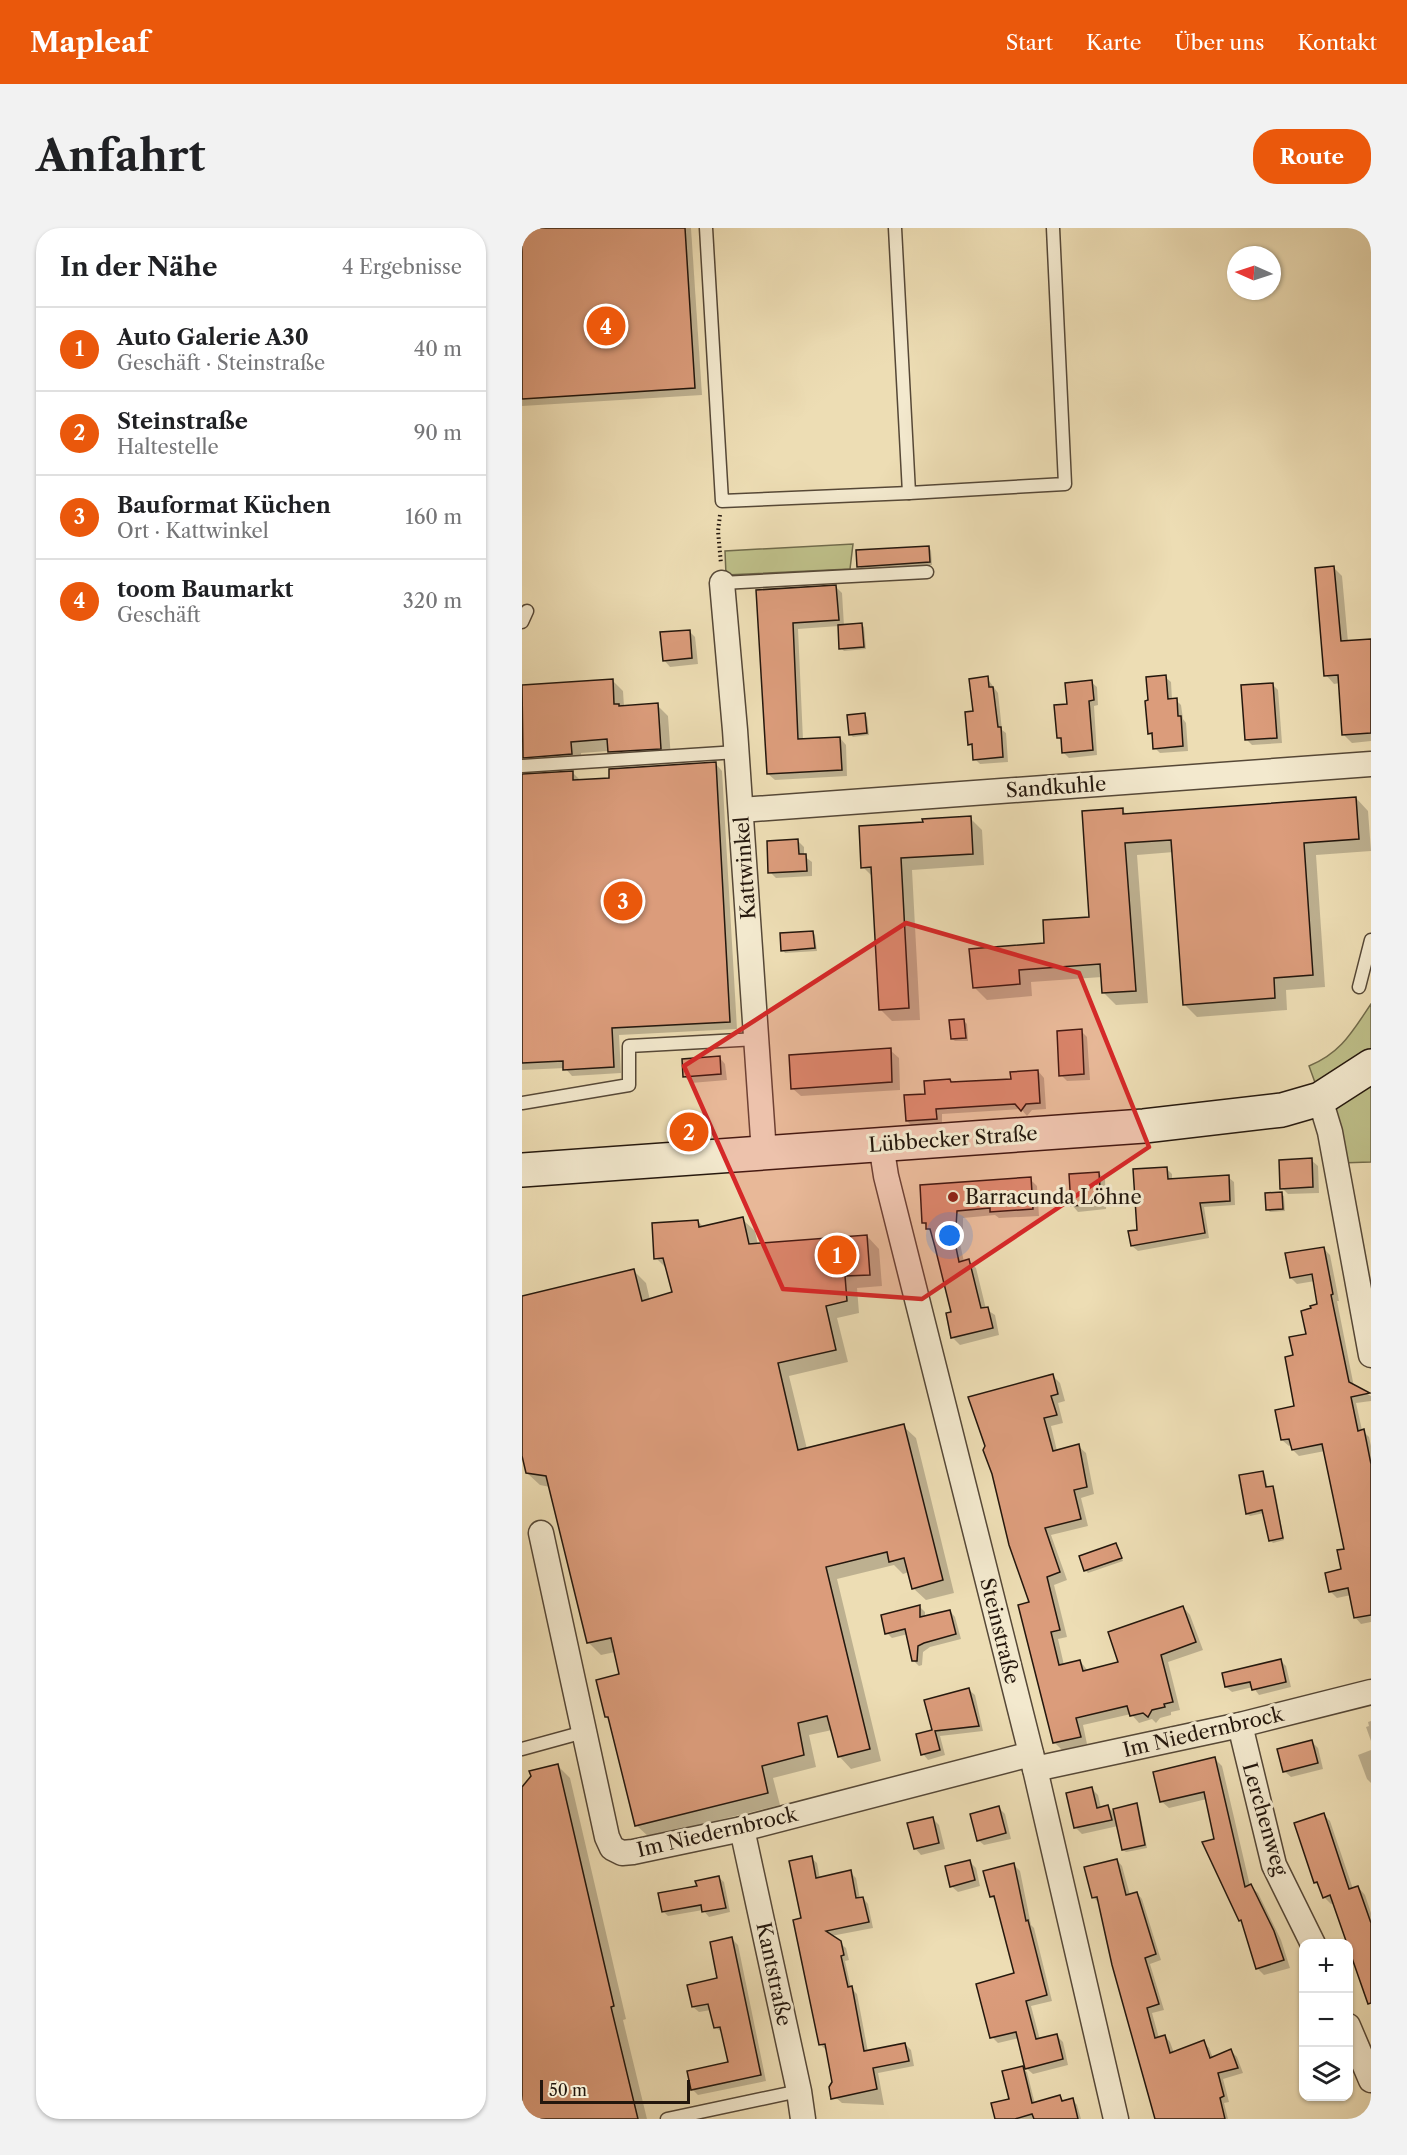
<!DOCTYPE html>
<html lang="de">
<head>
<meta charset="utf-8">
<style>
	body { margin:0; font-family:"Libre Caslon Text",serif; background:#f2f2f2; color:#202124 }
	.controls { position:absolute; right:18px; bottom:18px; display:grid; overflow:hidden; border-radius:12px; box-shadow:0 2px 4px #0004 }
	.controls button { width:54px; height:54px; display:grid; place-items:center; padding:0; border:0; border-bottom:2px solid #e0e0e0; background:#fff; color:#202124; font:30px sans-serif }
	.compass { position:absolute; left:705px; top:18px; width:54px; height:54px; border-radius:50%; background:#fff; box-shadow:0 2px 4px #0004; rotate:273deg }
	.scale { position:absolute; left:18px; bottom:15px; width:150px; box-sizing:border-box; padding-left:6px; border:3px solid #24170d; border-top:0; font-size:16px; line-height:21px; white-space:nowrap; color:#24170d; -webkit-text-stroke:4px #f3e9ce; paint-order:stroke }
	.you { position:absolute; left:428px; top:1008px; width:21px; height:21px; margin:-15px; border:4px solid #fff; border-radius:50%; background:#1a73e8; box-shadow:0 0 0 9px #1a73e833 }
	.badge { display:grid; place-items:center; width:39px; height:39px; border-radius:50%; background:#ea580c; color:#fff; font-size:20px; font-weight:700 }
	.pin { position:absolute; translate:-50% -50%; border:3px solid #fff; box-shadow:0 2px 6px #0006 }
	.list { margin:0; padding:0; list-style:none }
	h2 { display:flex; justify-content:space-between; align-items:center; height:78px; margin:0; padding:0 24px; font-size:26px }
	h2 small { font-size:20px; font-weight:400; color:#757577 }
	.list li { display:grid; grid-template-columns:39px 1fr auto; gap:18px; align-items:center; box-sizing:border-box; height:84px; padding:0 24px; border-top:2px solid #e0e0e0 }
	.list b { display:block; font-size:22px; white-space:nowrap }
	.list p { margin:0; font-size:20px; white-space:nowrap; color:#757577 }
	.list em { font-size:20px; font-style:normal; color:#757577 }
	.icon { flex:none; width:33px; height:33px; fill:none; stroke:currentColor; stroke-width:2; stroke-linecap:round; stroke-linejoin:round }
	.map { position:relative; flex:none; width:849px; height:1891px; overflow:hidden; border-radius:24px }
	header { display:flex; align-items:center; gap:36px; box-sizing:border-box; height:84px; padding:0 30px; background:#ea580c; color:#fff }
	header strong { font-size:28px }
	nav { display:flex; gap:33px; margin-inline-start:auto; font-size:21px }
	.intro { display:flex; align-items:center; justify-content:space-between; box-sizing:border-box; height:144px; padding:0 36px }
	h1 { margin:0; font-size:42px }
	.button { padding:15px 27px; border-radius:24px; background:#ea580c; color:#fff; font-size:21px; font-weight:700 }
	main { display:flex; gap:36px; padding:0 36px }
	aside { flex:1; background:#fff; border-radius:24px; box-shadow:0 2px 4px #0004 }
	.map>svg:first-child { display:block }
</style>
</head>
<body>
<header>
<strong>Mapleaf</strong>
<nav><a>Start</a><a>Karte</a><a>Über uns</a><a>Kontakt</a></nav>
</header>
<div class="intro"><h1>Anfahrt</h1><a class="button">Route</a></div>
<main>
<aside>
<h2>In der Nähe<small>4 Ergebnisse</small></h2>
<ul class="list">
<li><span class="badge">1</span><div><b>Auto Galerie A30</b><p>Geschäft · Steinstraße</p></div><em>40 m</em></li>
<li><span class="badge">2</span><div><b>Steinstraße</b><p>Haltestelle</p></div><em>90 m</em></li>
<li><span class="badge">3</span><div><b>Bauformat Küchen</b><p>Ort · Kattwinkel</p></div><em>160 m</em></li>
<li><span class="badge">4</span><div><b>toom Baumarkt</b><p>Geschäft</p></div><em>320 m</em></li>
</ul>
</aside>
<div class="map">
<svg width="849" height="1891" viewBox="0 0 849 1891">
	<rect width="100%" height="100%" fill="#edddb4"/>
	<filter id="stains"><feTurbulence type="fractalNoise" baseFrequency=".00333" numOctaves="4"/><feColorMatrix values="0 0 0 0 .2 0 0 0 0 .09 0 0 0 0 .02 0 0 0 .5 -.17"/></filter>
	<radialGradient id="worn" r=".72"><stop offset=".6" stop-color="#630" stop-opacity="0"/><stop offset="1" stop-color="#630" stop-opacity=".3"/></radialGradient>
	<g fill="#bebf89" stroke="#716b4b" stroke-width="1.5">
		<polygon points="331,316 328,341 204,347 203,323"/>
		<path d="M849,776V934L818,935L812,907L787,838C819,825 830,804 849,776Z"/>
	</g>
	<g fill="#0003">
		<polygon points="0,0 169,0 180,167 0,178"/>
		<polygon points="406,319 409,322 410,337 340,341 337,338"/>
		<polygon points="812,340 820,348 826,414 849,413 849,513 830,515 821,506 818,455 812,456 804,447"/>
		<polygon points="314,359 320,365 322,398 340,397 342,399 344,421 322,423 319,420 317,398 276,401 281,512 318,510 324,517 325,548 253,552 246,546 236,363"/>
		<polygon points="167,403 173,409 176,436 148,439 142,432"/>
		<polygon points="643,449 649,454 650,472 654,472 659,477 661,491 664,495 666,523 638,525 633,520 631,509 627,505"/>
		<polygon points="465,450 476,465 480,502 484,505 486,534 458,536 453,531 452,520 448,516 453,485"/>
		<polygon points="90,452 101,463 102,479 135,477 146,488 149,531 98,535 86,523 59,525 60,537 14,540 3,529 0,458"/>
		<polygon points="569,454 575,459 576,477 572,478 575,527 547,530 542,525 541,514 537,510 547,478"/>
		<polygon points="751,457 756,462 760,515 730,517 725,512"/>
		<polygon points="342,486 345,489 347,507 331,509 328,506"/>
		<polygon points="193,535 200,543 215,801 97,807 99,845 50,848 43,840 0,842 0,546 50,544 58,552 89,551"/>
		<polygon points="834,570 846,583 849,623 794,627 803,759 764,762 765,782 675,789 662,776 652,624 615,627 626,775 594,777 582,765 580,749 509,754 510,768 465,772 453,760 569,690 600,582 606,587"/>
		<polygon points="448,590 460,602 462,637 390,642 398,792 370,793 358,781 351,649 341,639 402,596"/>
		<polygon points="276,613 282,619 282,628 290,634 290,648 254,650 248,644"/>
		<polygon points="291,704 293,707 295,723 263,725 261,722"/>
		<polygon points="442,793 445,796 446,813 433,813 430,811"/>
		<polygon points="559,803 565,809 568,852 545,853 539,847"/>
		<polygon points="368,822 377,830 378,862 279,868 270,860"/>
		<polygon points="197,829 203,836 205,852 169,855 162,848"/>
		<polygon points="516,843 522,850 524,881 510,882 505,888 499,881 420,886 420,897 391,899 385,893 405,867 428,852 431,856 490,852"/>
		<polygon points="789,932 796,938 797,965 766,966 760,960"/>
		<polygon points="645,941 650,946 650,952 706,949 712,954 713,977 682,979 687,1010 616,1023 610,1018"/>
		<polygon points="576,945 583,951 584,981 556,984 550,977"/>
		<polygon points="508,951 515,958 517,988 477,990 473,987 441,990 441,1006 436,1006 442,1034 446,1033 454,1040 464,1081 473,1087 477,1107 438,1117 431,1110 425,1087 431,1085 411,1006 401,994"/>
		<polygon points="759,966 762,968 763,983 748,984 745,981"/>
		<polygon points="220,991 233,1003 236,1017 345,1008 357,1021 360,1058 335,1060 337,1085 315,1090 326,1134 267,1148 285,1221 381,1198 394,1210 432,1365 404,1372 391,1360 387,1344 381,1346 372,1337 315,1351 359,1533 329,1541 317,1528 310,1502 287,1507 294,1539 251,1550 258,1577 127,1609 114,1597 89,1493 84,1489 99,1448 93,1424 79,1427 67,1415 28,1259 18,1257 5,1245 0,1222 0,1070 112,1043 124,1055 128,1072 151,1066 146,1042 134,1030 176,993 182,1000"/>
		<polygon points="801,1020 808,1027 817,1073 815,1073 832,1159 849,1168 849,1173 834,1175 840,1202 847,1209 849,1218 849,1394 839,1396 833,1389 829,1367 815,1370 808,1363 821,1342 824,1322 803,1223 777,1228 771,1222 770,1217 767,1218 760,1212 774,1179 773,1129 786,1107 797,1077 793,1053 775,1056 769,1050"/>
		<polygon points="531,1148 538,1155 543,1173 536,1175 541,1195 529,1198 535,1223 556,1218 564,1225 572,1266 559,1270 566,1298 529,1307 545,1352 532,1357 545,1409 536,1411 542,1437 558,1433 566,1443 598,1435 661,1379 668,1387 681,1422 646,1434 658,1482 649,1484 649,1487 638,1490 634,1495 630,1491 617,1495 609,1486 561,1497 565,1516 540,1522 533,1515 509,1375 488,1317"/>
		<polygon points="741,1244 743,1247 746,1261 750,1260 753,1262 762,1312 751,1315 748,1312 742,1285 728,1288 725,1286"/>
		<polygon points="594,1317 601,1333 566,1345 563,1342"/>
		<polygon points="398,1379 403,1384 403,1390 428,1383 433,1389 439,1411 408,1419 401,1424 400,1437 397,1438 391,1432 386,1406 370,1410 365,1405"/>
		<polygon points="758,1432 764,1438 769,1459 737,1467 731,1459 710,1464 704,1459"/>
		<polygon points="447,1462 453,1467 461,1503 418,1508 423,1527 406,1532 401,1526 412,1503"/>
		<polygon points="849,1493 849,1513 844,1499 847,1498 846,1494"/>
		<polygon points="790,1514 796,1520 801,1541 769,1549 762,1543"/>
		<polygon points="849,1522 849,1555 845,1551 836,1527"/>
		<polygon points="693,1531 700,1538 728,1658 736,1665 759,1712 768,1740 742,1747 735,1740 721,1696 718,1692 694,1612 685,1571 647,1580 639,1573"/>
		<polygon points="36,1538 48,1550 104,1791 101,1792 125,1891 0,1891 0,1562"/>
		<polygon points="570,1561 576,1567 579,1580 586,1579 594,1587 614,1577 617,1580 625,1620 604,1624 601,1622 596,1598 560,1606 554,1600"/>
		<polygon points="477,1580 483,1586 489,1611 462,1617 456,1612"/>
		<polygon points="801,1586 808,1593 831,1661 836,1659 843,1667 849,1685 849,1760 812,1675 809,1676 802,1669 799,1660 793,1654"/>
		<polygon points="411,1591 417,1597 423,1621 399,1627 393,1620"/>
		<polygon points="289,1630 295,1635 298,1651 328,1644 334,1650 338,1671 341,1670 346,1676 351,1700 309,1708 324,1720 327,1732 323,1733 329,1760 335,1766 346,1824 383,1816 389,1822 392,1838 356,1845 362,1877 320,1875 310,1866 312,1854 304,1822 298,1816 281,1691"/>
		<polygon points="595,1632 600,1638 608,1667 615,1665 620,1671 639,1732 628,1736 642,1782 630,1785 637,1810 643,1808 648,1814 652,1825 681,1814 687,1820 691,1830 709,1823 715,1829 721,1845 701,1851 707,1874 702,1875 706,1891 635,1891 577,1675 571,1669"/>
		<polygon points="448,1634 454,1640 458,1658 436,1664 429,1658"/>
		<polygon points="492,1637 498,1643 509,1697 512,1700 530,1773 509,1778 518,1812 535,1808 541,1814 546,1837 511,1846 504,1840 497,1810 476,1815 470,1809 494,1746 475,1674 469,1668"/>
		<polygon points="196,1649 202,1654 208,1684 187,1689 181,1682 146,1688 141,1683 176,1659"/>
		<polygon points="210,1711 216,1717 244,1853 176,1867 170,1861 207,1836 201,1805 193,1799 189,1782 177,1784 171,1779 197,1751"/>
		<polygon points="500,1840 505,1844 513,1876 538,1869 543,1874 551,1872 555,1877 559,1891 474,1891 489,1872"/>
	</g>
	<g fill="#db9c7b" stroke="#24170d" stroke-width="1.5">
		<polygon points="0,0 163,0 173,160 0,171"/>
		<polygon points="407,318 408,334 335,339 334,322"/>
		<polygon points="812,338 819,413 849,411 849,505 820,507 816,447 802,448 793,340"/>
		<polygon points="314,357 317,392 271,395 276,511 318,509 320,542 245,546 234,362"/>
		<polygon points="340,395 342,419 317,421 316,397"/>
		<polygon points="168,402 170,430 141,433 138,404"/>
		<polygon points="644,447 646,471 655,470 656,488 659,488 661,518 631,521 630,505 626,506 623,473 626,472 624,449"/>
		<polygon points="466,448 467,459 471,459 476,499 479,499 481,529 451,532 450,516 446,517 443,484 451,483 447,451"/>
		<polygon points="91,451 92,476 97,476 97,478 136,475 139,521 86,524 85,511 49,514 50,526 1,530 0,457"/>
		<polygon points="570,452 572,472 567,473 571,522 540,525 539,510 535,510 532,477 545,476 543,455"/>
		<polygon points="751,455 755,510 723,512 719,457"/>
		<polygon points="343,485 345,505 327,507 325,487"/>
		<polygon points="194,534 208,794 90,800 92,839 41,842 41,833 0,835 0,546 51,543 51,552 87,550 87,541"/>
		<polygon points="834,569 837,611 782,615 791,747 752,750 753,770 661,777 649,612 603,615 614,763 580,765 578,736 497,742 498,756 451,760 447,721 522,715 521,692 567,689 560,583 601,580 601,586"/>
		<polygon points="449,588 451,626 379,630 387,780 357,782 349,639 339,640 337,598 401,594 400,591"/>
		<polygon points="276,611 277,626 284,626 285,643 246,645 245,613"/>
		<polygon points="291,703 293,720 259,723 258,705"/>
		<polygon points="442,791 444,810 429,811 427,792"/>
		<polygon points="560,801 562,846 537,848 535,803"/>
		<polygon points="369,820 370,854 269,861 267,827"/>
		<polygon points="198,828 199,846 161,849 160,831"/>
		<polygon points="516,842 518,875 504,876 499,883 493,876 414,881 415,891 384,893 382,867 403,866 402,853 428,851 429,854 489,851 488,844"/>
		<polygon points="790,930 791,959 758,961 757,932"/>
		<polygon points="645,939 646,951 707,947 708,973 678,975 683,1005 609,1018 606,1003 615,1002 611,941"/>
		<polygon points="577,944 579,976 549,978 547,946"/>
		<polygon points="509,949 511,981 468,984 468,980 435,983 434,999 430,1000 437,1034 447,1031 459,1080 466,1079 471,1100 429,1110 424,1085 429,1084 413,1019 408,1001 404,1001 404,995 400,995 398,957"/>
		<polygon points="760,964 761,981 744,982 743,965"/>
		<polygon points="221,989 227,1016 345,1007 348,1047 323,1048 325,1073 304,1078 314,1122 256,1135 276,1222 382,1196 421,1352 390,1361 382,1330 367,1334 365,1324 304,1339 348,1521 316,1529 305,1488 276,1495 282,1527 240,1538 246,1565 113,1598 86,1489 83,1489 74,1452 97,1446 89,1410 65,1415 24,1248 4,1245 0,1228 0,1068 112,1041 120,1073 150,1064 141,1030 132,1031 130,995 176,992 177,999"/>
		<polygon points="802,1019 811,1066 809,1067 827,1154 848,1165 829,1169 836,1203 842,1201 849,1236 849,1387 832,1390 826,1360 807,1364 803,1345 819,1341 815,1322 822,1321 800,1216 770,1222 767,1211 759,1212 753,1182 772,1178 763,1129 771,1127 767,1109 784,1106 779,1083 789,1080 788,1078 795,1076 790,1046 768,1050 763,1025"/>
		<polygon points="531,1146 536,1166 529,1168 535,1187 522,1190 531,1223 557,1216 565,1259 552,1262 559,1291 523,1300 538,1344 525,1349 538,1402 529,1404 537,1437 558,1432 561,1443 596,1434 586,1404 661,1378 674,1414 639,1427 651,1474 642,1476 643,1479 630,1482 626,1489 621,1485 608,1488 605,1478 554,1490 559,1509 531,1515 496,1377 507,1374 487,1317 470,1246 461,1222 463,1218 446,1169"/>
		<polygon points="741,1243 744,1259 751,1258 761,1310 747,1313 740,1282 724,1286 717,1247"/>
		<polygon points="594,1315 600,1330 562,1343 557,1328"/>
		<polygon points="398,1377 398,1389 428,1382 434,1406 402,1415 396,1418 395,1433 390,1433 383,1401 363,1406 359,1387"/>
		<polygon points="759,1431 764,1454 730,1462 728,1454 703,1459 700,1445"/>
		<polygon points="447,1460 457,1498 413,1503 418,1522 399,1527 394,1506 410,1502 402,1472"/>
		<polygon points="790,1512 796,1535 761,1544 755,1521"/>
		<polygon points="693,1529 723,1659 729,1656 752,1703 762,1732 734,1741 719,1692 717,1693 680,1614 692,1611 682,1564 638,1574 631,1544"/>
		<polygon points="36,1536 92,1778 89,1779 116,1891 0,1891 0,1559 9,1548 7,1543"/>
		<polygon points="570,1559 575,1580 586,1577 590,1592 552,1600 544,1565"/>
		<polygon points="615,1575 623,1617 600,1622 591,1581"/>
		<polygon points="477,1578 484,1605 455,1613 448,1586"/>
		<polygon points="802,1585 827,1661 836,1658 849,1695 849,1775 846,1776 808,1667 801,1670 795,1654 792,1655 772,1595"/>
		<polygon points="411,1589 417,1615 392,1621 385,1595"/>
		<polygon points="290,1628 294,1650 329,1642 334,1670 341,1669 347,1694 304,1703 319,1713 322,1727 319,1728 326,1759 330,1758 342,1823 383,1815 387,1833 351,1840 355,1861 309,1871 307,1859 310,1854 303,1816 297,1817 271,1692 279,1690 267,1633"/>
		<polygon points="595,1631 604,1667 615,1664 634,1726 623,1730 637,1776 625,1780 633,1810 643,1807 648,1825 682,1812 688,1830 709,1821 716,1840 696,1845 702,1868 698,1870 703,1891 633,1891 590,1737 575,1669 570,1670 562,1639"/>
		<polygon points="448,1632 453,1652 428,1659 423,1638"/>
		<polygon points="492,1635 504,1693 506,1692 525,1767 504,1773 514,1811 535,1806 541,1831 503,1841 494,1804 468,1810 454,1756 492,1745 472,1668 468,1669 461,1643"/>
		<polygon points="197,1648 204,1680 180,1684 179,1677 140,1684 136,1665 175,1658 173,1653"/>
		<polygon points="210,1709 239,1847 169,1862 165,1843 206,1834 198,1799 192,1800 186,1776 170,1779 165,1757 195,1750 188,1714"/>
		<polygon points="501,1838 510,1875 538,1867 540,1873 551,1870 556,1891 512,1891 510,1886 493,1891 473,1891 469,1875 487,1871 480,1843"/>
	</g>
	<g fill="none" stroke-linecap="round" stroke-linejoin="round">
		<g stroke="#564837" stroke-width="15">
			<g id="service">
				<polyline points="184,0 200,273 387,265"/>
				<polyline points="373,0 387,265 543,256 531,0"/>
				<polyline points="200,355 405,344"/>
				<polyline points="0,394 5,383"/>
				<polyline points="0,538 215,524"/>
				<polyline points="837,759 849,712"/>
				<polyline points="0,875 107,857 107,818 235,811"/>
				<polyline points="0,1521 62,1504"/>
				<polyline points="145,1891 277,1863"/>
			</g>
		</g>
		<g stroke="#564837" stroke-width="27">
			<g id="minor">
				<polyline points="200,355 213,502 242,925"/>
				<polyline points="219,582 849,536"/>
				<polyline points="798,871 808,904 849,1127"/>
				<polyline points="359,916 364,948 513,1541 594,1891"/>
				<polyline points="19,1305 85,1609 90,1620 100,1625 111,1624 220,1601 509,1526"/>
				<polyline points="718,1497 752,1637 791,1716"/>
				<polyline points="513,1541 718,1497 849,1464"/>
				<polyline points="220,1601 277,1863 281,1891"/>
				<polyline points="826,1798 849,1852"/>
			</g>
		</g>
		<g stroke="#24170d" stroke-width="36">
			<polyline id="secondary" points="0,942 622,898 760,882 798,871 849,838"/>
		</g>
		<polyline stroke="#24170d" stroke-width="4" stroke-dasharray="1.5 3" stroke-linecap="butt" points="198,287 196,303 199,336"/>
		<use href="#service" stroke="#f3e9ce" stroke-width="12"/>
		<use href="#minor" stroke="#f3e9ce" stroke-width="24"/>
		<use href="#secondary" stroke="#f3e9ce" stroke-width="33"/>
	</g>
	<path fill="#d62828" fill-opacity="0.2" stroke="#d62828" stroke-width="4.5" stroke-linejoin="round" d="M384,695L557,745L627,919L400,1071L261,1061L162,838Z"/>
	<circle fill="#8f2418" stroke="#f3e9ce" stroke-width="2" cx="431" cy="969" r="6"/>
	<g text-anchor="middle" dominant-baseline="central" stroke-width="6" stroke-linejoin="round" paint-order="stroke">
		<g font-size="20" fill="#24170d" stroke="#f3e9ce">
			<text transform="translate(534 559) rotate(-4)">Sandkuhle</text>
			<text transform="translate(223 640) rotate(-94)">Kattwinkel</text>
			<text transform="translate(431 911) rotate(-4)">Lübbecker Straße</text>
			<text transform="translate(478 1403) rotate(76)">Steinstraße</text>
			<text transform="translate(681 1504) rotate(-13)">Im Niedernbrock</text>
			<text transform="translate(743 1591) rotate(74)">Lerchenweg</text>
			<text transform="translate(195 1604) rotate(-13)">Im Niedernbrock</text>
			<text transform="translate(252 1746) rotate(78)">Kantstraße</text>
		</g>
		<g font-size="20" fill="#24170d" stroke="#f3e9ce" text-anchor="start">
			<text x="443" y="969">Barracunda Löhne</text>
		</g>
	</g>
	<rect width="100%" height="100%" filter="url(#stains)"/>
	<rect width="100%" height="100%" fill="url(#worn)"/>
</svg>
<div class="controls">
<button>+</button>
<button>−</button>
<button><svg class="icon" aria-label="layers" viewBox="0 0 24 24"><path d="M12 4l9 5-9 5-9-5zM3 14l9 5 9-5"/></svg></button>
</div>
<svg class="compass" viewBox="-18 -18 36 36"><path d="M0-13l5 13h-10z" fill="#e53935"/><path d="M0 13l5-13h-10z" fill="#757577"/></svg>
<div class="scale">50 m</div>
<div class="you"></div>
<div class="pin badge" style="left:315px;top:1027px">1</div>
<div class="pin badge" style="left:167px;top:904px">2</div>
<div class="pin badge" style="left:101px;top:673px">3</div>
<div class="pin badge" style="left:84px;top:98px">4</div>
</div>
</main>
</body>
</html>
